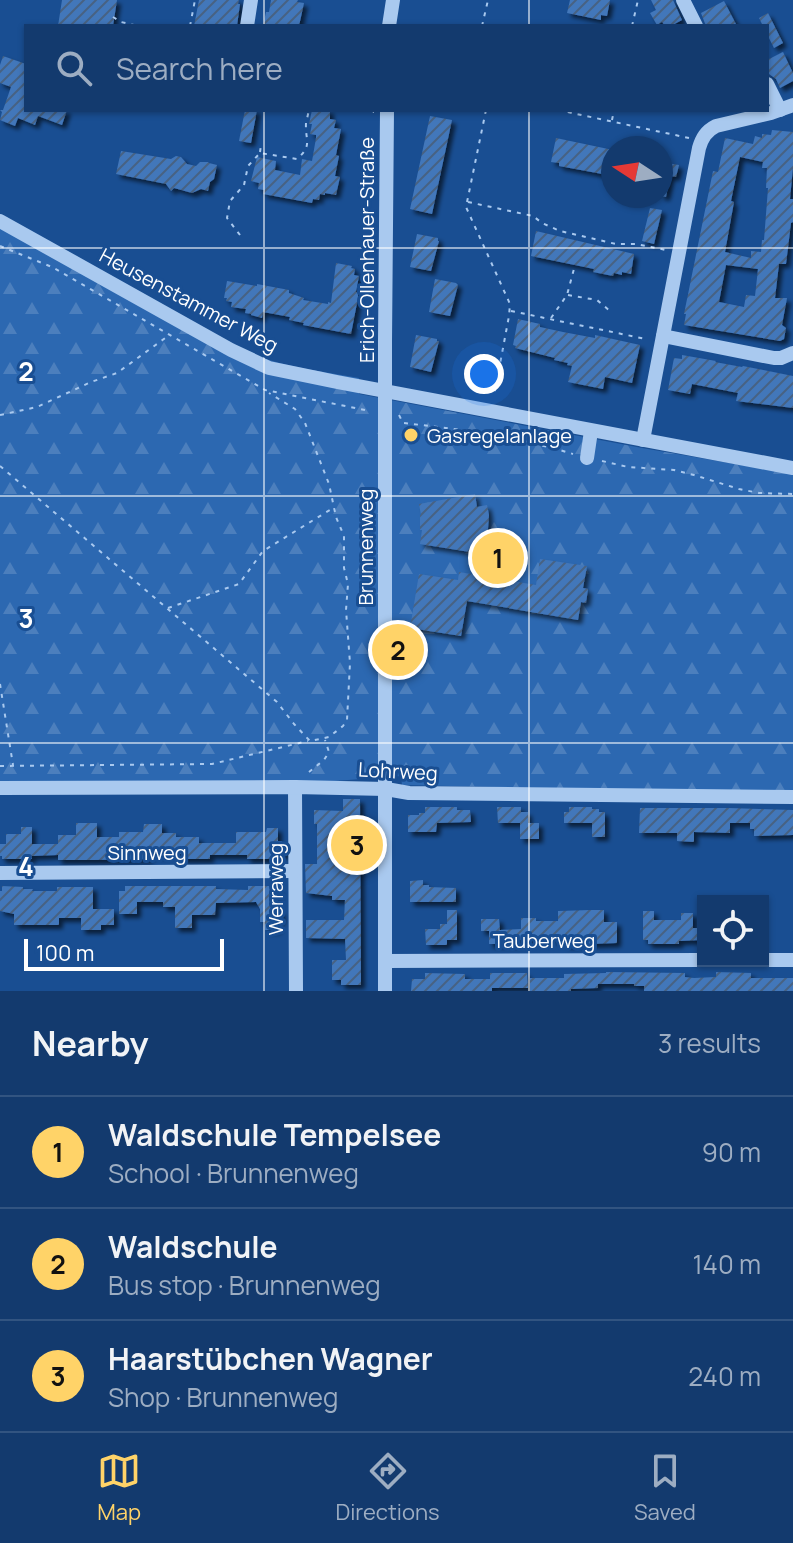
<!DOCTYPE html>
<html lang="en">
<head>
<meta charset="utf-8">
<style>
	body { margin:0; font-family:Manrope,sans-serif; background:#1c4173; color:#f1f3f6 }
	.controls { position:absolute; right:24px; bottom:24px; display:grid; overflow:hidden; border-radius:0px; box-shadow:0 2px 6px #0004 }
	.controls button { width:72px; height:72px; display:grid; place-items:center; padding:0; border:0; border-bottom:2px solid #325481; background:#133a6e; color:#f1f3f6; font:40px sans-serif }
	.compass { position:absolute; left:601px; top:136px; width:72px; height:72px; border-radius:50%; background:#133a6e; box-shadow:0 2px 6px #0004; rotate:282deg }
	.scale { position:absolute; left:24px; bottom:20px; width:200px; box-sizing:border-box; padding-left:8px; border:4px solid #fff; border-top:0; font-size:22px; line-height:28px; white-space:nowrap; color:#fff; -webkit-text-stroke:6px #194e92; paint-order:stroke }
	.you { position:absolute; left:484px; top:374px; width:28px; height:28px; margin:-20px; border:6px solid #fff; border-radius:50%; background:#1a73e8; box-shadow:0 0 0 12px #1a73e833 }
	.badge { display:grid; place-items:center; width:52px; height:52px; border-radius:50%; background:#ffd368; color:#111; font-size:26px; font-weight:700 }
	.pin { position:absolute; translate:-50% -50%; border:4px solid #fff; box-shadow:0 2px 8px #0006 }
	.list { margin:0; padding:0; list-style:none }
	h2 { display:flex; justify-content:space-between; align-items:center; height:104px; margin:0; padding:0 32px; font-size:34px }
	h2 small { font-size:26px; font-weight:400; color:#9dadc2 }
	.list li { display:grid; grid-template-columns:52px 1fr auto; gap:24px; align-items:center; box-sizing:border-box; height:112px; padding:0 32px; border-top:2px solid #325481 }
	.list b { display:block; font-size:30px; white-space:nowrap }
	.list p { margin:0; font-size:26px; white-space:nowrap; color:#9dadc2 }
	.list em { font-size:26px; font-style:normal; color:#9dadc2 }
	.icon { flex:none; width:44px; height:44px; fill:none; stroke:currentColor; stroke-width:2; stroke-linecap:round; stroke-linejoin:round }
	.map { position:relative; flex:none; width:793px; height:991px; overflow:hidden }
	.search { position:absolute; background:#133a6e; box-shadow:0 2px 6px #0004; left:24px; right:24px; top:24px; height:88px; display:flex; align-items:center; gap:20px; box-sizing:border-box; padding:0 28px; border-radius:0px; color:#9dadc2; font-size:30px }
	.sheet { height:440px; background:#133a6e }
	nav { display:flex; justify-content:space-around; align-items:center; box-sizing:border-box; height:112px; border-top:2px solid #325481; background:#133a6e; font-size:22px; color:#9dadc2 }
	nav a { display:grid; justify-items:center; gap:4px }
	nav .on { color:#ffd368 }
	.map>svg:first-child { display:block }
</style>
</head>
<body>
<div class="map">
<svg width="793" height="991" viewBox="0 0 793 991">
	<defs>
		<pattern id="forest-firs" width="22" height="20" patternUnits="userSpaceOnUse" patternTransform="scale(2)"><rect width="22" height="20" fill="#2c68b1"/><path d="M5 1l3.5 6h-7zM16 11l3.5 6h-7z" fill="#4c7fbd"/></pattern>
		<pattern id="building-hatch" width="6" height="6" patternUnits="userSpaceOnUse" patternTransform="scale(2)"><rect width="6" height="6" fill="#4277ba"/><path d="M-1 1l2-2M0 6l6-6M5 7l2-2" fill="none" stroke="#476283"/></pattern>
		<filter id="shadow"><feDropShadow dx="4" dy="4" stdDeviation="2" flood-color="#0009"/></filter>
	</defs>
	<rect width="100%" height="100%" fill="#194e92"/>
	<path fill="url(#forest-firs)" d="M0,214L245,351C281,367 321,371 359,378V394L642,448L793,474V793L402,785L401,776L295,784L0,781Z"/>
	<g fill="url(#building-hatch)" fill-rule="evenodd" filter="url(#shadow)">
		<polygon points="62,0 117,0 113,26 58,26"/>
		<polygon points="199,0 239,0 238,4 240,4 237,26 194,26"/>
		<polygon points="271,0 298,0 297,2 304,3 299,26 263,26 266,12 269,12"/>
		<polygon points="570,0 610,0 607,16 601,15 601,20 567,13"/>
		<polygon points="651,0 673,0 682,20 671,26 665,26 662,22 657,25 650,13 656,10"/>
		<polygon points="724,1 737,26 706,26 701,13"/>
		<polygon points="768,13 783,43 774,48 767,34 767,26 763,26 759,18"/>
		<polygon points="783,52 793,73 793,81 780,88 776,79 769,74 767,70 767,60"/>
		<polygon points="3,56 26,64 26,110 67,110 62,125 38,116 35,125 18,118 15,126 0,120 2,112 0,110 3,110 11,87 0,83 0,65"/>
		<polygon points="245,110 257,110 251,143 239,141"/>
		<polygon points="312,110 330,110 330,119 336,120 334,128 341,129 336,155 339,156 335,176 340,177 336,195 325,193 325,195 320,194 319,200 313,199 312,203 263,194 264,190 258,189 259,183 251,181 257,157 276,161 275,170 300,175 302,159 312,161 316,138 316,135 310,134 312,124 309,124"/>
		<polygon points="430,116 452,120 432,214 410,209"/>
		<path d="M772,130L793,132V167L790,199H793V222L791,223L786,264H779L775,298H787L782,325L786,328L784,339L780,341L684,325L686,314H684L713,171L718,172L725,138L753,144L755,136L762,138V134L771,135ZM740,157L763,162L762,168H767L766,188H768L764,240H762L761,252L751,251V258L725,252L734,202L731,201ZM726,265L758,269L755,296L746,295L744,307L719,302Z"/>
		<polygon points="556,138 613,150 613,176 559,166 559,163 551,162"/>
		<polygon points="121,151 171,159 176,156 181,157 187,164 196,166 200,162 208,162 209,163 217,165 214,179 210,182 208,191 201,189 192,193 174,188 171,191 166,184 116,174"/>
		<polygon points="661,162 679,165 676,177 670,176 666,197 661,196"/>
		<polygon points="650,208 662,210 654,244 642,241"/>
		<polygon points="536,231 634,254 631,274 622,272 622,275 614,273 613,276 593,272 594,269 531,256"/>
		<polygon points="417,234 438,238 438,241 439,241 431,271 410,267"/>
		<polygon points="336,263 352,266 351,268 355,269 354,275 359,276 356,292 358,292 358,298 351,334 303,325 304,323 289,320 290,317 263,312 262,318 251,315 251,314 245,313 246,309 231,307 232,302 226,301 227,298 224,298 227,281 257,286 257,284 289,290 289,293 304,298 303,300 328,304 328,302 331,303"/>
		<polygon points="435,279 456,283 458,285 450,316 429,312"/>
		<polygon points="518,319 540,324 540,327 563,332 595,338 595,335 640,345 632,383 605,377 603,389 568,382 572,366 567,365 568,363 554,360 555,358 515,348 516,346 513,345"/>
		<polygon points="416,335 437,339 437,341 439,341 431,372 410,367"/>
		<polygon points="682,355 716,361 715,362 742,367 743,366 793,376 793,408 736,401 738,393 692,384 690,394 668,390 674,358 682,359"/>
		<polygon points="475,494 477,507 487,505 489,515 487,543 478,541 476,553 420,544 422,530 420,530 420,515 421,515 419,504"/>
		<polygon points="540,559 587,566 583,588 588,589 586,603 581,602 578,620 467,601 461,636 410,628 419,574 458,580 459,572 536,585"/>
		<polygon points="343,799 360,799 361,985 341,985 341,980 332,980 332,960 346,960 345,939 306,938 306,920 344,920 345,900 332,900 332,896 306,893 305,864 317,864 317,824 314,824 314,810 343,811"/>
		<polygon points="425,807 457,807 457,810 470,810 471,822 437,823 436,832 408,832 408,815 419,815 419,813 425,813"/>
		<polygon points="497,807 521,807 521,812 528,812 528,823 539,823 539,839 520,839 520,823 498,823"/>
		<polygon points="569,807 592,807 592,809 599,809 599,812 605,812 605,837 592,837 592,823 564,823 564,812 569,812"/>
		<polygon points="640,808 729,808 793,810 793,835 754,836 754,829 750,829 750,823 730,823 730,833 694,832 694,842 677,841 677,833 639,833"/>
		<polygon points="76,823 97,823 97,837 119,837 119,832 143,832 144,824 162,824 162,833 176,833 176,837 199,837 199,843 236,843 236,832 266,832 267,828 278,828 278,841 282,841 282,845 285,844 285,855 272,855 272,859 247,859 247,855 210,855 210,859 181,859 181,854 149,855 149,859 94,860 58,860 58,855 32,856 32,859 2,859 2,856 0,856 0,844 6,844 6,834 21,834 21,827 32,827 32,844 58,844 58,835 76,835"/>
		<polygon points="423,880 423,885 429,885 429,887 456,888 456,902 410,902 410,881"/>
		<polygon points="2,886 23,887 23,889 33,889 32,891 57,891 57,887 93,887 93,909 114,909 114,925 101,925 101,930 81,930 81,918 59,918 59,925 14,925 14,914 0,911 0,891 2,891"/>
		<polygon points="125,886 216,886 216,889 248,890 248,886 278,886 277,911 281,911 281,921 278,921 277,930 265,930 265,922 260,922 260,909 256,902 216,903 215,915 192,915 192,928 175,928 175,907 163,907 163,902 137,902 137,914 119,914 119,891 125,891"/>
		<polygon points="447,910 457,910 457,940 447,940 447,945 426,945 425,929 440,929 440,924 447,924"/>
		<polygon points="590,910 604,910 604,922 617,922 617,943 565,945 565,940 537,939 520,940 520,944 489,944 489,931 481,931 481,919 499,919 500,930 521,929 521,918 536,918 536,921 558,921 558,911"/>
		<polygon points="643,911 654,911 654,920 681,920 681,913 693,913 693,928 703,928 703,940 679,941 679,944 648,944 648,940 643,940"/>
		<polygon points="606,972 685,973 685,977 694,978 716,977 716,972 751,973 751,978 793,978 793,991 644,991 644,986 634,986 634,984 598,984 598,988 571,989 571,991 530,991 530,978 564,978 564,974 606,973"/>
		<polygon points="425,973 465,974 465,979 490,979 490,973 527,973 528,988 492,988 492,991 411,991 412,979 425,979"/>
	</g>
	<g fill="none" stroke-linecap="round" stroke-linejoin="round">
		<g stroke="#a9c9ef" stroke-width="2" stroke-dasharray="4 6" stroke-linecap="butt">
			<polyline points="113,17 121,22 138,26"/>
			<polyline points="190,26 195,0"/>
			<polyline points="482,26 488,0"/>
			<polyline points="632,26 638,0"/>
			<polyline points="363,110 374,112"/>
			<polyline points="486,110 466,207 510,304 509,316 494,396"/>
			<polyline points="558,110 689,138"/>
			<polyline points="612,120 614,110"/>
			<polyline points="260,152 261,145"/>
			<polyline points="468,202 533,216 542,223 560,231 616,244 636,244 666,250"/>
			<path d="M240,235L227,218L230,201L244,185L248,166L260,153L297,159C313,145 305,141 306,123C307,119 308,114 309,110"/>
			<polyline points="0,246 52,267 265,390 370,411"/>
			<polyline points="568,295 597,300 610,311"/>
			<polyline points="511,311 646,339"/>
			<polyline points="551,318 567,295 575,265"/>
			<polyline points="0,415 37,407 91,382 117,373 168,336"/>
			<path d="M399,415L403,423C460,429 518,437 573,454"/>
			<polyline points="602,461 628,467 674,470 694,475 739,489 759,493 793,494"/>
			<polyline points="0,466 277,702 294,724 310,741 329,737 343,726 347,720 350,663 346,610 348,584 344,568 344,536 336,517 329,484 305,423 295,409 269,393"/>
			<polyline points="168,608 239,584 263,551 333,508"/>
			<polyline points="0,684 13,765"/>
			<polyline points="0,766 212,764 308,741"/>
			<polyline points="309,772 324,760 329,752 325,740"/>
		</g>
		<g stroke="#a9c9ef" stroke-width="14">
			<polyline points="683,0 696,26"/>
			<polyline points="247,26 251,0"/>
			<polyline points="389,26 393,0"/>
			<polyline points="767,84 780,110"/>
			<polyline points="0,221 231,350 269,368 337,382 793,468"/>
			<polyline points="663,336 774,358 781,358 793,353"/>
			<path d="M643,440L699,148C702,138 706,131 716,126L771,113L793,105"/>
			<polyline points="587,458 591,431"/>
			<polyline points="295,787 296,991"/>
			<polyline points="0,788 295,787 386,789 409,793 793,797"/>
			<polyline points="0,873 294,871"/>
			<polyline points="763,960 793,960"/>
			<polyline points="385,961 703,960"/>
			<polyline points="385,991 385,341 387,110"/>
		</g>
	</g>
	<path fill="none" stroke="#fff" stroke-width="2" stroke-opacity="0.55" d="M264,0V26M529,0V26M264,110V991M529,110V991M0,248H793M0,496H793M0,743H793"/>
	<circle fill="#ffd368" stroke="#194e92" stroke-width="3" cx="411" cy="435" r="8"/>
	<g text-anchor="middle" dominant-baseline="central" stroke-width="6" stroke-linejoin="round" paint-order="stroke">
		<g font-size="20" fill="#fff" stroke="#194e92">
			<text transform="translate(366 250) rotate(-90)">Erich-Ollenhauer-Straße</text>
			<text transform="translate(189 300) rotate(28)">Heusenstammer Weg</text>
			<text transform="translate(365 547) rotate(-90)">Brunnenweg</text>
			<text transform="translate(398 771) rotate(3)">Lohrweg</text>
			<text x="147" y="852">Sinnweg</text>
			<text transform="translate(275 889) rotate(-90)">Werraweg</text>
			<text x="544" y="940">Tauberweg</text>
		</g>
		<g font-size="20" fill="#fff" stroke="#194e92" text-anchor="start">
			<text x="427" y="435">Gasregelanlage</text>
		</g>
	</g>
	<g font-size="26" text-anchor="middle" font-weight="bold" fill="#fff" stroke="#194e92" stroke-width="6" stroke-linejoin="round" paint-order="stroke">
		<text x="26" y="381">2</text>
		<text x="26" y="628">3</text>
		<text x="26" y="876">4</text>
	</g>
</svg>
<div class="controls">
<button><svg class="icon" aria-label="locate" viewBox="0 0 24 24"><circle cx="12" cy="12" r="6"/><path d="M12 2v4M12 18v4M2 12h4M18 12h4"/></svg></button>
</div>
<svg class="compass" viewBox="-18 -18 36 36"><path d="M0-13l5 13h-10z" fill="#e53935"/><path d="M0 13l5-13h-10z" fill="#9dadc2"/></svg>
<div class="scale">100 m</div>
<div class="you"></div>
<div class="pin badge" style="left:498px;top:558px">1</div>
<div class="pin badge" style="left:398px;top:650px">2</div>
<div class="pin badge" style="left:357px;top:845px">3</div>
<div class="search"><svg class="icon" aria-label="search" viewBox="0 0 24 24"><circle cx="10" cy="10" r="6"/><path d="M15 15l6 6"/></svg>Search here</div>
</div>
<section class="sheet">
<h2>Nearby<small>3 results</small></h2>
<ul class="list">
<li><span class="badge">1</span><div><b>Waldschule Tempelsee</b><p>School · Brunnenweg</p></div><em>90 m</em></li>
<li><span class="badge">2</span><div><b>Waldschule</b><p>Bus stop · Brunnenweg</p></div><em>140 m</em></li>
<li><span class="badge">3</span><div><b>Haarstübchen Wagner</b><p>Shop · Brunnenweg</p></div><em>240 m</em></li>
</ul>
</section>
<nav>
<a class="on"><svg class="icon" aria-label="map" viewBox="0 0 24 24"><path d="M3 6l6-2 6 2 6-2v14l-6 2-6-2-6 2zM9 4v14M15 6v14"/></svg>Map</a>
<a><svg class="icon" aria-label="directions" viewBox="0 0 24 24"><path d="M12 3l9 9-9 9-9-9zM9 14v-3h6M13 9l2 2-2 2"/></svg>Directions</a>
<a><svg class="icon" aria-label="saved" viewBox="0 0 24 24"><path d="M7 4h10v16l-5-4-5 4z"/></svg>Saved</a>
</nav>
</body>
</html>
